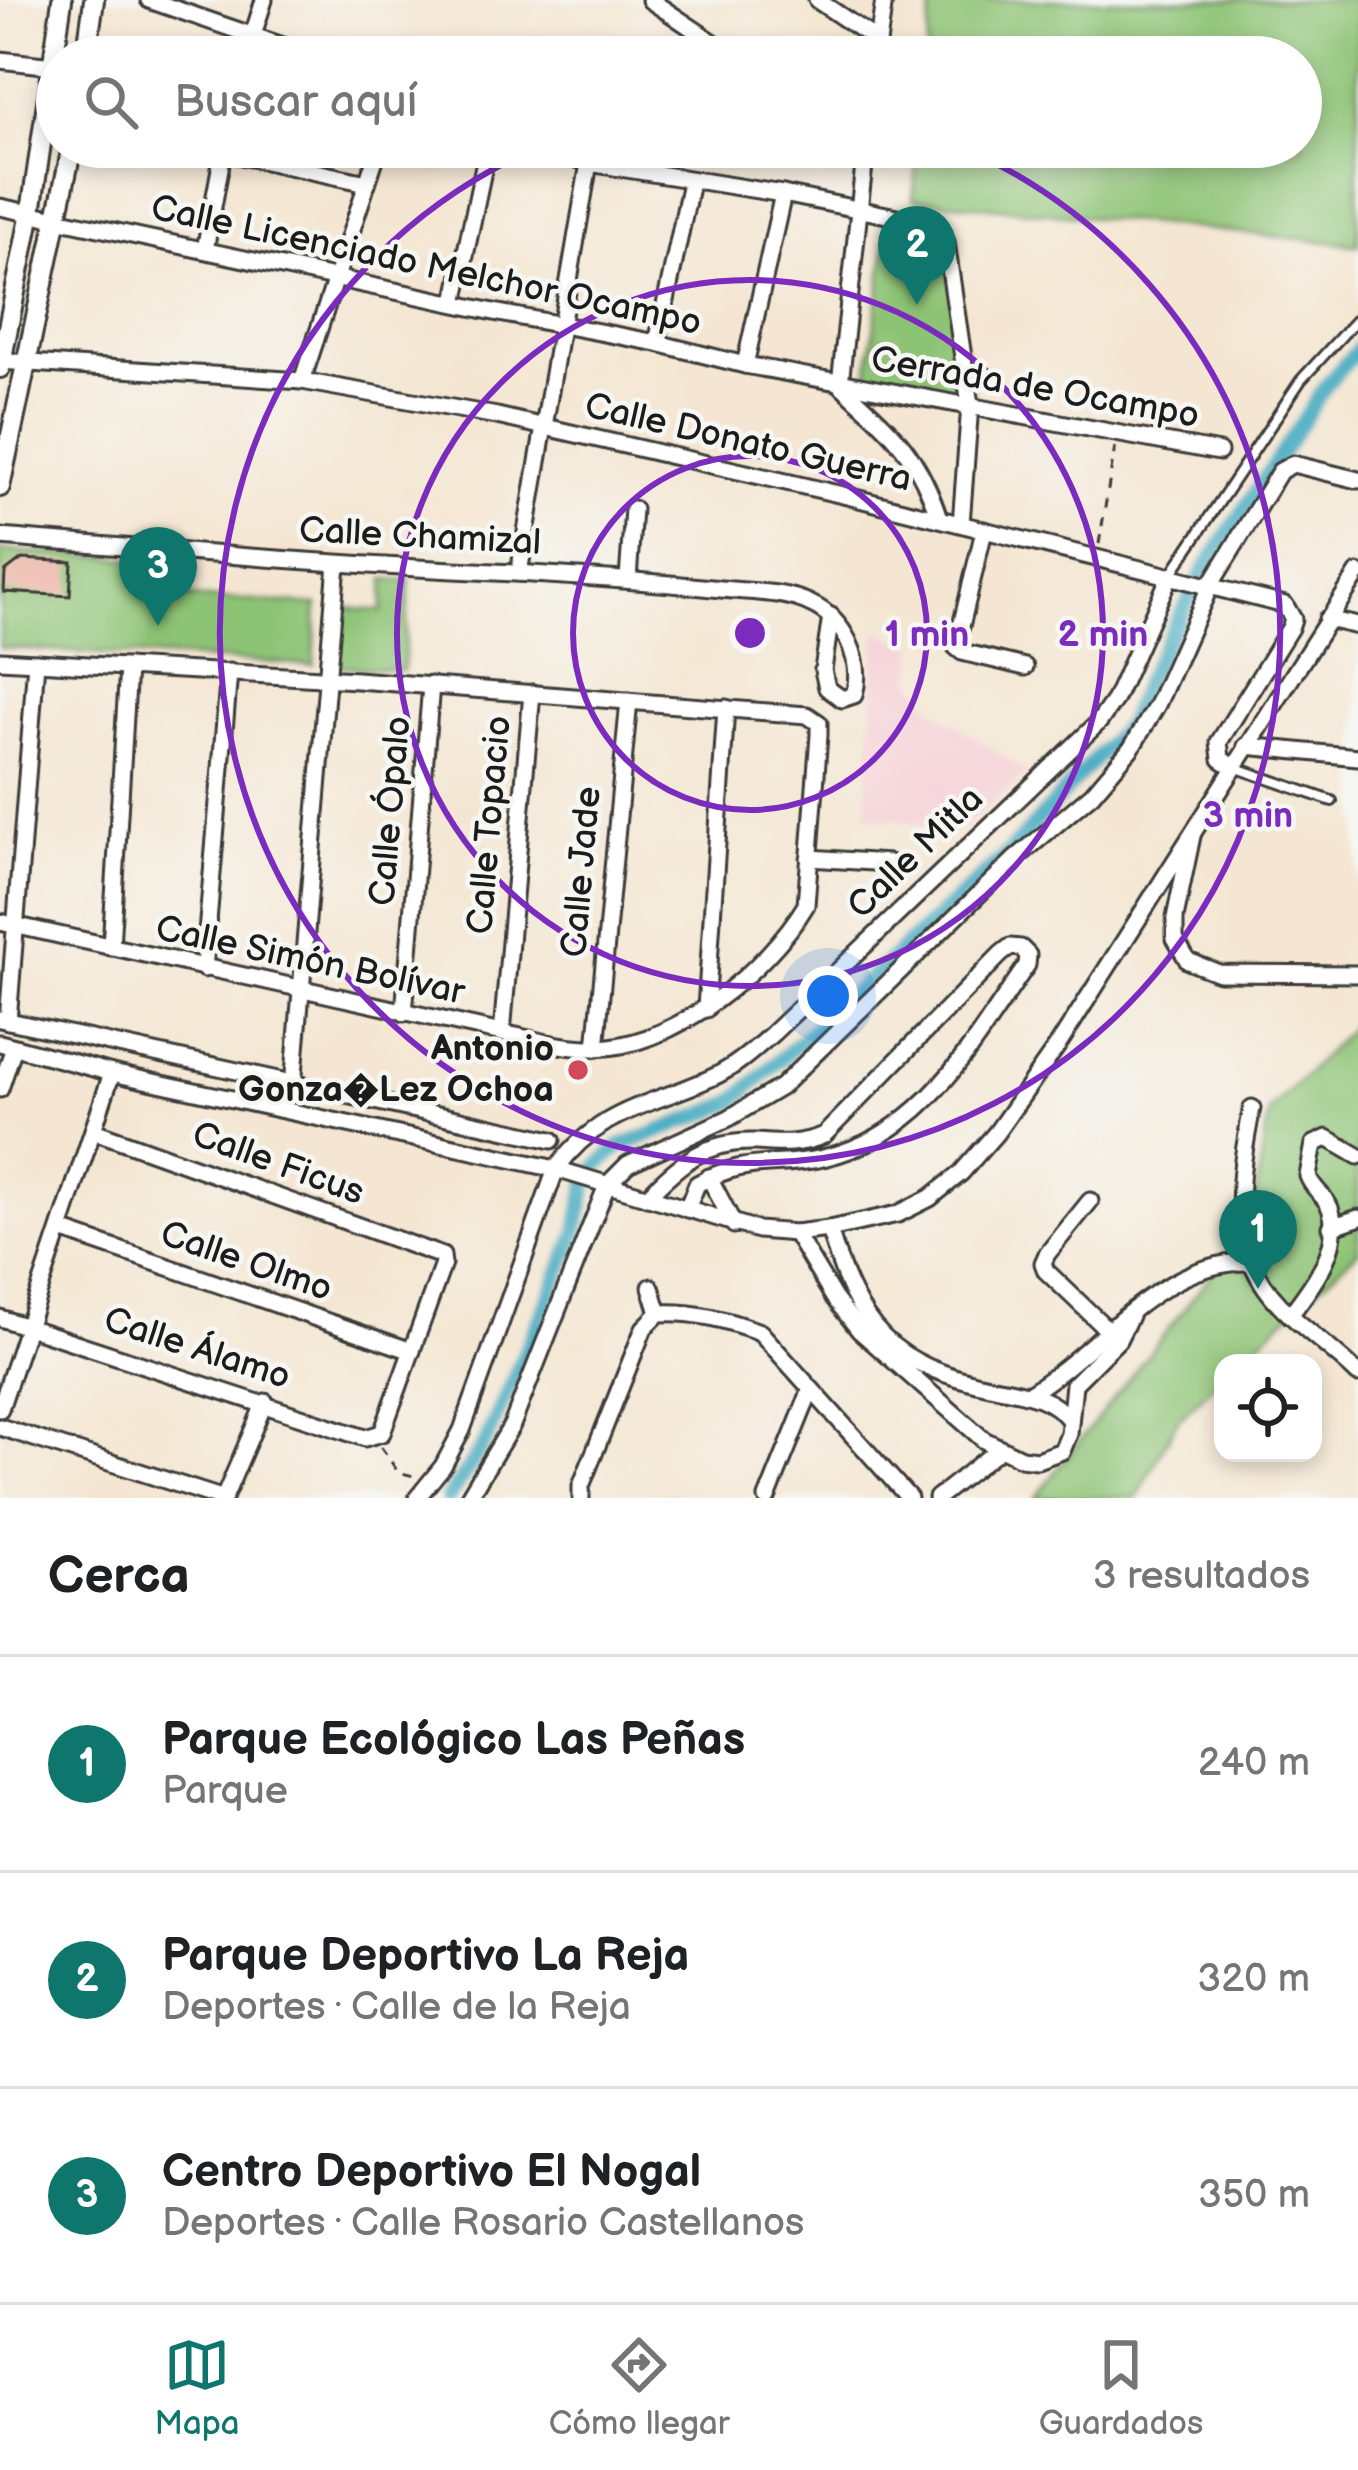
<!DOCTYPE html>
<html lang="es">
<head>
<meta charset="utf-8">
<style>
	body { margin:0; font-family:"Balsamiq Sans",sans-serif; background:#f2f2f2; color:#202124 }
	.controls { position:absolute; right:36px; bottom:36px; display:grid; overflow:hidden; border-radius:24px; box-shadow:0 6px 18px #0003 }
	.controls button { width:108px; height:108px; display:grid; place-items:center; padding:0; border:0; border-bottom:3px solid #e0e0e0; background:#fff; color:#202124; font:60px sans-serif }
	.you { position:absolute; left:828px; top:996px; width:42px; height:42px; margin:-30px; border:9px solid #fff; border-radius:50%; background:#1a73e8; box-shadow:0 0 0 18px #1a73e833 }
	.badge { display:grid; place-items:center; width:78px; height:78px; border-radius:50%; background:#0f766e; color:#fff; font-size:39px; font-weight:700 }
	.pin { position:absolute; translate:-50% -99px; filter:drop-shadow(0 3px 6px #0008) }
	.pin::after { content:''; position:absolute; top:63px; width:42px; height:36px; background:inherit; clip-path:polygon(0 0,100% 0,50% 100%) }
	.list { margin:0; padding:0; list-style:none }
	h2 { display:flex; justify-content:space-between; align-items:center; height:156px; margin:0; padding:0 48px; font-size:51px }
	h2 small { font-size:39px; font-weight:400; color:#757577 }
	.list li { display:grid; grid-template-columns:78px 1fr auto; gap:36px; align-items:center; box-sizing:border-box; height:216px; padding:0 48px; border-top:3px solid #e0e0e0 }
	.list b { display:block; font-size:45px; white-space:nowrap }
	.list p { margin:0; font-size:39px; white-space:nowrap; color:#757577 }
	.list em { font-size:39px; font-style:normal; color:#757577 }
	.icon { flex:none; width:66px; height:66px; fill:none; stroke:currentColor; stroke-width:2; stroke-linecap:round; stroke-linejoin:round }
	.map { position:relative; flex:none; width:1358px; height:1498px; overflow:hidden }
	.search { position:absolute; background:#fff; box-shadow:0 6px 18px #0003; left:36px; right:36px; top:36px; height:132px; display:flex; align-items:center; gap:30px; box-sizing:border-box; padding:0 42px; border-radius:66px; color:#757577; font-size:45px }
	.sheet { height:804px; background:#fff }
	nav { display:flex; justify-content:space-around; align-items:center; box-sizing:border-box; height:168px; border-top:3px solid #e0e0e0; background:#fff; font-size:33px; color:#757577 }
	nav a { display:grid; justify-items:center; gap:6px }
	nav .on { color:#0f766e }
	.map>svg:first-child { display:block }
</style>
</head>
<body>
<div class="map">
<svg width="1358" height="1498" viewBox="0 0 1358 1498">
	<rect width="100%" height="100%" fill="#f6f6f2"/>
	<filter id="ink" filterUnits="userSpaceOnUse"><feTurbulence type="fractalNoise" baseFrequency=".00833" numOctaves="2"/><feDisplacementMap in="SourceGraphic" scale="24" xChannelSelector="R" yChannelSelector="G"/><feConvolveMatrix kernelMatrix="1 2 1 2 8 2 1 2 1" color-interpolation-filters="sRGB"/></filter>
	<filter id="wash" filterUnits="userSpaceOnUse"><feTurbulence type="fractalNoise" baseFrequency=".004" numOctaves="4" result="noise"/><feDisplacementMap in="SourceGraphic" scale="48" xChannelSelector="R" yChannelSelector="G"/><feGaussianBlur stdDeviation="2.7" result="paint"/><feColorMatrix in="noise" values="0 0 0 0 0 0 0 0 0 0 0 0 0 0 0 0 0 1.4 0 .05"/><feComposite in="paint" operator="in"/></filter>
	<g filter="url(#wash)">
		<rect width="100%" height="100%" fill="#f4e6d2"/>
		<polygon fill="#f6cfd5" points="877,631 916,648 912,680 931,707 1027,773 960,831 866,815"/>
		<g fill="#8dc375" stroke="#547048" stroke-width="3">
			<polygon points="932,0 1358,0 1358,245 913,199 918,147 1301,147 1301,57 926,57"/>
			<polygon points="889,225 942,232 972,393 867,378"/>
			<polygon points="0,550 190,563 188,597 317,605 314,665 0,648"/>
			<polygon points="385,579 410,580 403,671 339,666 344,608 382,611"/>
			<polygon points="1358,1020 1358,1251 1236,1363 1223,1363 1223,1376 1177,1421 1137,1498 1035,1498 1251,1224 1269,1112"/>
		</g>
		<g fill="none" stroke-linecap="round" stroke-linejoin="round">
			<polyline stroke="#40a9c0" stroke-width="15" points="448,1498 485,1443 576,1235 589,1174 619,1147 732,1103 1011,850 1128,723 1144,683 1206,567 1327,384 1358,349"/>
		</g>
		<g id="blocks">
			<polygon fill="#edb3a4" points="22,559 72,562 70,596 4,592 5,572"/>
		</g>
	</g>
	<g filter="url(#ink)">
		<use href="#blocks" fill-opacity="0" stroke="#3c3a37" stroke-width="3"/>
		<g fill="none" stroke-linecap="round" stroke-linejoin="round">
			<g stroke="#3c3a37" stroke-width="14">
				<g id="service">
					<polyline points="1170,576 1301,380 1358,318"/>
					<polyline points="1234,767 1332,801"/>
				</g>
			</g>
			<g stroke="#3c3a37" stroke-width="21">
				<g id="minor">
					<polyline points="149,0 315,57"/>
					<polyline points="650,0 735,57"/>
					<polyline points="817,0 878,41"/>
					<polyline points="246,57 264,0"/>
					<polyline points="876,57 884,0"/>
					<polyline points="0,60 53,66"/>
					<polyline points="538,147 589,163 783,194 931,224 946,242 970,405 961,524"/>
					<polyline points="223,152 367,183"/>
					<polyline points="0,207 494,312 657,343 745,365 1219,452"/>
					<polyline points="205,250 224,147"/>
					<polyline points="455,303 488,147"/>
					<polyline points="657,343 691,182"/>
					<polyline points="0,361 302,381 497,416 843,495 1285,605 1293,619 1290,628 1219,742 1221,759 1233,767"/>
					<polyline points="745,365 783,194"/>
					<polyline points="302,381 379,147"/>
					<polyline points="840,384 866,147"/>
					<path d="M842,386C892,432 917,452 939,518"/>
					<polyline points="984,531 956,647 962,652 1025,667"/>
					<path d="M0,537C158,550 316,563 475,571C557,575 639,580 721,589C750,592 785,591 811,604C844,619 864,660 854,695L842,699L827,688L823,670L831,616"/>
					<polyline points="519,573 589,163"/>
					<polyline points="628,579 633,509"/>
					<polyline points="1327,619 1358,626"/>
					<path d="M0,660L357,680L807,715L819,723V735L806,905C766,971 676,1046 595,1048C565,1049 532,1039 502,1033L0,922"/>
					<polyline points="1246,746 1358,757"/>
					<polyline points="1192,836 1175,918 1175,939 1188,961 1219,973 1358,974"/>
					<polyline points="809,858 889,863"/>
					<polyline points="111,947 128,667"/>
					<polyline points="204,969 229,672"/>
					<polyline points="706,1009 726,708"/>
					<polyline points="404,1013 431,685"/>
					<polyline points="0,1019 552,1140"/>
					<polyline points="8,1021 36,662"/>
					<polyline points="502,1033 532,693"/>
					<polyline points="0,1043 112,1073 556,1169 758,1230 795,1233 829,1229 898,1214 930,1198 961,1173 996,1133 1060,1042 1358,573"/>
					<polyline points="596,1048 629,701"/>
					<polyline points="293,1086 337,564"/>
					<polyline points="0,1089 14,1047"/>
					<path d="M1252,1108C1238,1177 1227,1251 1280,1305C1304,1330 1333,1349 1358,1374"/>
					<polyline points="709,1177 734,1225"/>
					<path d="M647,1197C679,1163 707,1140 756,1142C781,1144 801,1145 824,1135L1001,954L1010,947L1021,948L1028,955L1027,965C970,1046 926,1134 823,1158C774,1169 747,1156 697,1184L687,1209"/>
					<polyline points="1090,1201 1047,1254 1043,1263 1046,1271 1112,1334"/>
					<polyline points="1331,1227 1358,1218"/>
					<path d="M829,1229C858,1329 891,1366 994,1387C1024,1393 1050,1396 1070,1420"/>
					<polyline points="61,1230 412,1351"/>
					<polyline points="795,1233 834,1298 859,1330 984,1440 1021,1458 1037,1460 1062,1451 1069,1434 1074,1384 1118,1340 1130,1316"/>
					<polyline points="651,1287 659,1313"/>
					<path d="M1290,1315C1311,1287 1344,1247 1330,1208C1325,1195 1313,1190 1308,1176L1314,1144L1327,1138L1358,1156"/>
					<polyline points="0,1318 365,1438 382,1433 443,1264 442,1256 94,1131"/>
					<path d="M1030,1393C1101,1349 1158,1262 1248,1262"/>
					<polyline points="0,1409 112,1073"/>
					<polyline points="0,1427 221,1498"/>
					<polyline points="224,1498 265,1402"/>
					<path d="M417,1498L443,1466L462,1430L556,1169C601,1108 647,1107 711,1078C734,1068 754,1050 773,1033L1099,722L1115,699L1170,576"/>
					<polyline points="468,1498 512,1425 607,1185 628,1164 729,1118 781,1087 1014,860 1092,794 1132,747 1157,705 1211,584 1280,471 1293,464 1358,480"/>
					<path d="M581,1498V1486L644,1328L659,1313C695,1311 727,1320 760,1332L909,1498"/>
					<polyline points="767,1498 810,1392"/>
					<polyline points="937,1498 998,1450"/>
				</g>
			</g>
			<g stroke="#3c3a37" stroke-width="24">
				<g id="tertiary">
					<polyline points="86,57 94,0"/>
					<polyline points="0,368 31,212 62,0"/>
					<polyline points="0,487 72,147"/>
				</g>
			</g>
			<g stroke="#3c3a37" stroke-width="3" stroke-dasharray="9 9" stroke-linecap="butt">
				<polyline points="1099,544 1115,447"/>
				<polyline points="381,1447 398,1472 418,1477"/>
			</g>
			<use href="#service" stroke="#fff" stroke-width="8"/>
			<use href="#minor" stroke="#fff" stroke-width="15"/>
			<use href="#tertiary" stroke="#fff" stroke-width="18"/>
		</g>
	</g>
	<g fill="none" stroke="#7b2cbf" stroke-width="6">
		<circle cx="750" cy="633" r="177"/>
		<circle cx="750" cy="633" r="353"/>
		<path d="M966 149A530 530 0 1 1 534 149"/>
	</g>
	<circle fill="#d1495b" stroke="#f6f6f2" stroke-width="4.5" cx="578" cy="1070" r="12"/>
	<g text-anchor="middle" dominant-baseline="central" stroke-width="9" stroke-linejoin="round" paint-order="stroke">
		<g font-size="36" fill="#1c1c1c" stroke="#f6f6f2">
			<text transform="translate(426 266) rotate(12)">Calle Licenciado Melchor Ocampo</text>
			<text transform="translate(1035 388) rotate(10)">Cerrada de Ocampo</text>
			<text transform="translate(748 443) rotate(13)">Calle Donato Guerra</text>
			<text transform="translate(420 537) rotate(3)">Calle Chamizal</text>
			<text transform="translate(391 811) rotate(-85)">Calle Ópalo</text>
			<text transform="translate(490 825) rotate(-85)">Calle Topacio</text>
			<text transform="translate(916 853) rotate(-44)">Calle Mitla</text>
			<text transform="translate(582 872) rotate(-85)">Calle Jade</text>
			<text transform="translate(310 961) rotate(12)">Calle Simón Bolívar</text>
			<text transform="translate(278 1164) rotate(20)">Calle Ficus</text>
			<text transform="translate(246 1262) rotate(19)">Calle Olmo</text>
			<text transform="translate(197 1349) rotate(18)">Calle Álamo</text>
		</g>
		<g font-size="36" font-weight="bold" fill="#1c1c1c" stroke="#f6f6f2" text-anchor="end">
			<text x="554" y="1049">Antonio<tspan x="554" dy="41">Gonza�Lez Ochoa</tspan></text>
		</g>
	</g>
	<circle cx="750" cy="633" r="18" fill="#7b2cbf" stroke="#f6f6f2" stroke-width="6"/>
	<g font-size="36" text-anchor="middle" font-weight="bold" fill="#7b2cbf" stroke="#f6f6f2" stroke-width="9" stroke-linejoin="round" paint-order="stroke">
		<text x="927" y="646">1 min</text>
		<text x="1103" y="646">2 min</text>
		<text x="1248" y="827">3 min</text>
	</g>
</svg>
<div class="controls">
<button><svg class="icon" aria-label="locate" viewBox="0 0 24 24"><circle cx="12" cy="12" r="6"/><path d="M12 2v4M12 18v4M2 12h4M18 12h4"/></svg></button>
</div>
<div class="you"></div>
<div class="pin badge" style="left:1258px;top:1289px">1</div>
<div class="pin badge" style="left:917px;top:305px">2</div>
<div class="pin badge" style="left:158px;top:626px">3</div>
<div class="search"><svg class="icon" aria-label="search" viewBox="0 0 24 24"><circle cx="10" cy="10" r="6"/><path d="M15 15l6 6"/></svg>Buscar aquí</div>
</div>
<section class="sheet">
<h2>Cerca<small>3 resultados</small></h2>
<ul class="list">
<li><span class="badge">1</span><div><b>Parque Ecológico Las Peñas</b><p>Parque</p></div><em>240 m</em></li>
<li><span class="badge">2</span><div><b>Parque Deportivo La Reja</b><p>Deportes · Calle de la Reja</p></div><em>320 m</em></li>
<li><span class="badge">3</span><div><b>Centro Deportivo El Nogal</b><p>Deportes · Calle Rosario Castellanos</p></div><em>350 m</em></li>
</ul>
</section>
<nav>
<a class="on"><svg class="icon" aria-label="map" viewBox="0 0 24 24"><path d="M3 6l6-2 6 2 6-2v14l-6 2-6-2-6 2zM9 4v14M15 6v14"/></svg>Mapa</a>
<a><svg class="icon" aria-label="directions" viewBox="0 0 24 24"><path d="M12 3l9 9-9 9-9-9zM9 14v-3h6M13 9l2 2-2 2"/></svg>Cómo llegar</a>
<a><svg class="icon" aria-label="saved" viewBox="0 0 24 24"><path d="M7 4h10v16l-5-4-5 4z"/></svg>Guardados</a>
</nav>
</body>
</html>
